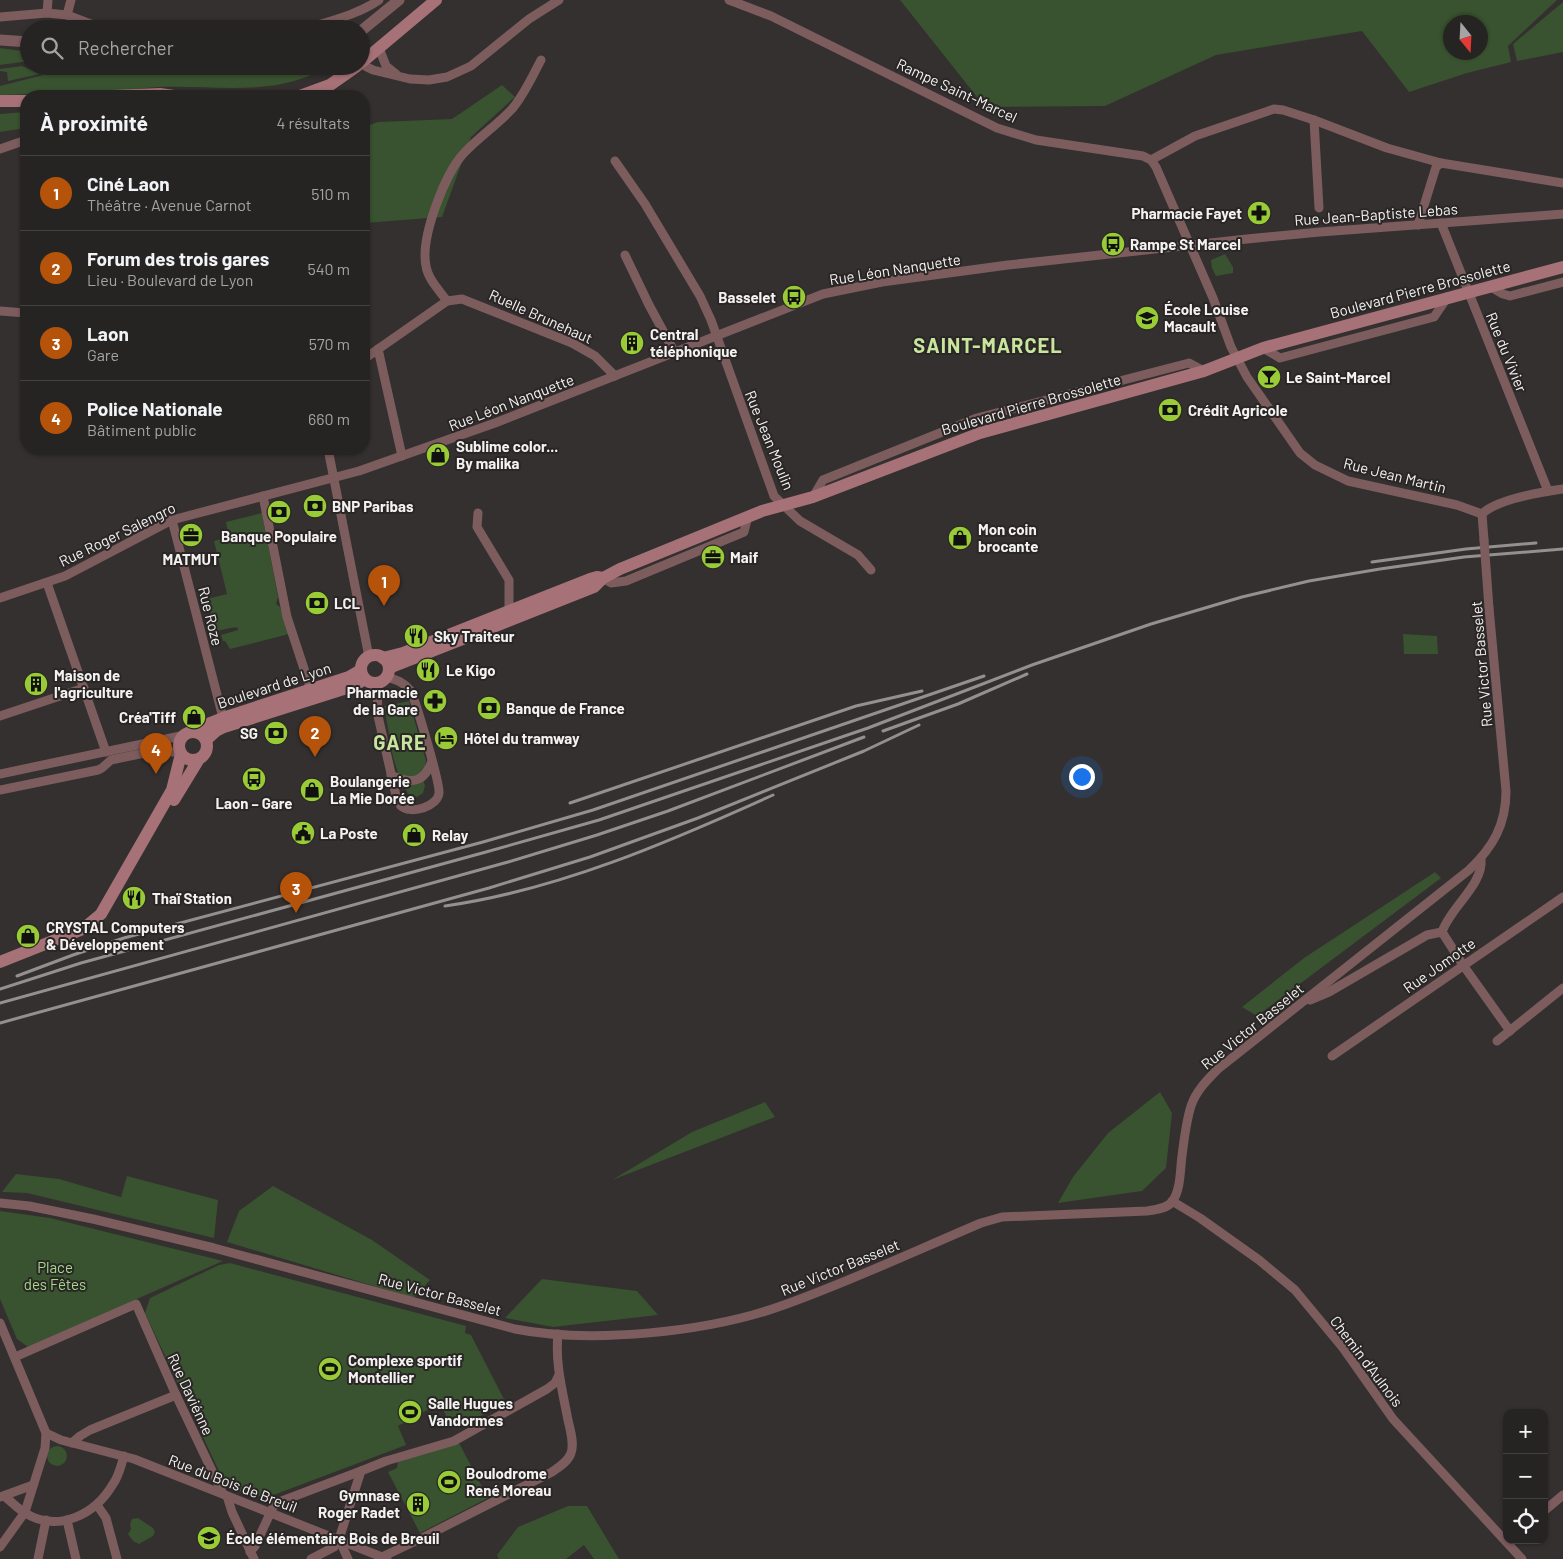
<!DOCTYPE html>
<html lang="fr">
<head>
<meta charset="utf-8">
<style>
	body { margin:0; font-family:Barlow,sans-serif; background:#2e2c2b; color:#f1f3f6 }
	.controls { position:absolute; right:15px; bottom:15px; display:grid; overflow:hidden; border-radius:10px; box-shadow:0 1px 4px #0004 }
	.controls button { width:45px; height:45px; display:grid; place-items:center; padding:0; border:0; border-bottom:1px solid #424141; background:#262423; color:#f1f3f6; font:25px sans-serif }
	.compass { position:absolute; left:1443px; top:15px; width:45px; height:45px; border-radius:50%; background:#262423; box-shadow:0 1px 4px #0004; rotate:162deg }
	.you { position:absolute; left:1081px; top:776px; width:18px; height:18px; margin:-12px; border:4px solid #fff; border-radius:50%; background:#1a73e8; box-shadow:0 0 0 8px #1a73e833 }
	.badge { display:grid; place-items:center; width:32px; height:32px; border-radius:50%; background:#b45309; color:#fff; font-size:16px; font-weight:700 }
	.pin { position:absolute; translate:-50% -41px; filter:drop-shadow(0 1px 2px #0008) }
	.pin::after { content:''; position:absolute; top:26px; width:18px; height:15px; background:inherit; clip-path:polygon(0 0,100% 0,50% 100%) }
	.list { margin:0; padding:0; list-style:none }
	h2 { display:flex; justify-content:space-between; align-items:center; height:65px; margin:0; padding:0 20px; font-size:21px }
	h2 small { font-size:16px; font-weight:400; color:#a4a4a6 }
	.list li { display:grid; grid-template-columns:32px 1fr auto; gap:15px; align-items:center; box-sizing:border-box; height:75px; padding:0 20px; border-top:1px solid #424141 }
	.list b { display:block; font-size:19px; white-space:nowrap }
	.list p { margin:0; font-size:16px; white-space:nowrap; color:#a4a4a6 }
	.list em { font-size:16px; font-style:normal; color:#a4a4a6 }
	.icon { flex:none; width:28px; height:28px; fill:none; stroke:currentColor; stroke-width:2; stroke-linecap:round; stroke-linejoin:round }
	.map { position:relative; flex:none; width:1563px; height:1559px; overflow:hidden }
	.search { position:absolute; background:#262423; box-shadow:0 1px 4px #0004; left:20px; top:20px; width:350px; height:55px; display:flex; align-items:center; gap:12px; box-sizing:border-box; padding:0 18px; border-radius:28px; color:#a4a4a6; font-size:19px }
	.panel { position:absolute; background:#262423; box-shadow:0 1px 4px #0004; left:20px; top:90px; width:350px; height:365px; border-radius:20px }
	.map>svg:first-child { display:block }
</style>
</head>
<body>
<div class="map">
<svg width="1563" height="1559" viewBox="0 0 1563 1559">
	<rect width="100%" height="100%" fill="#33302f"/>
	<g fill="#39522f" fill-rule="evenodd">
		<path d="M900,0H1557L1508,46L1511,62L1467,73L1409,92L1362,31L1216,55L1105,106L985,107ZM1450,22H1480V52H1450Z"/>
		<polygon points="1563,2 1563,52 1517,61 1513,44"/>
		<polygon points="0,48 29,52 29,61 0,65"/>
		<polygon points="22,66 40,74 8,81 7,72 0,71 0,69"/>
		<path d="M30,66H328C278,98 216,85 160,87C141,88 122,91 103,92C69,93 34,94 0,95V86L43,75V73Z"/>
		<polygon points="502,85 515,97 471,137 442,217 364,223 364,127 378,122 452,119"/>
		<polygon points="26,112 26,128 0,132 0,114"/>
		<polygon points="1225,254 1233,267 1233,273 1216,276 1212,268 1211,260"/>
		<path d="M262,513L278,597L276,604L280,607L289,634L230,649L225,641H223L221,635L238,630V628C230,626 222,632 213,630C210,620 212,613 209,603L204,604L203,600L227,594L214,541L229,537L226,522Z"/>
		<polygon points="1403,634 1437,636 1438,654 1404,654"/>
		<polygon points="409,701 426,761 425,769 421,773 425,786 423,793 417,797 409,796 398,773 393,757 384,706"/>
		<polygon points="1435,872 1441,878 1257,1016 1242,1007 1304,958"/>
		<polygon points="1160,1092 1172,1113 1166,1168 1142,1191 1058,1203 1073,1177 1108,1133"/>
		<polygon points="765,1102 775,1117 612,1180 692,1132"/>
		<polygon points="16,1174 59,1179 121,1197 127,1176 218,1200 214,1238 27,1193 2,1192"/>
		<polygon points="273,1186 372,1240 430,1280 414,1298 227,1242 239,1211"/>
		<polygon points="0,1211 50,1218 223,1261 28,1347 17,1339 0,1299"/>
		<path d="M230,1263L466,1326L465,1333L471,1335L506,1403L457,1428L451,1417L447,1418L440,1403L398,1426L406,1445L271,1496C255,1498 241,1492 226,1486L145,1313L150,1298L219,1265Z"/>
		<polygon points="542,1279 637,1291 658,1315 553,1327 505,1318"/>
		<polygon points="459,1443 488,1498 420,1533 388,1472 397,1468 398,1461"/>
		<circle cx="57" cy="1456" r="10"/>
		<polygon points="568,1506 587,1506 619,1559 594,1559 584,1545 566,1559 499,1559 497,1555 518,1527"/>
		<polygon points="138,1518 153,1528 155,1532 153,1536 139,1544 133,1541 128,1534 131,1529 130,1524 132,1519"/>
	</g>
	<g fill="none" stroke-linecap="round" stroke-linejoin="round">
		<g stroke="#7d5c5e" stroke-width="9">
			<polyline points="48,0 47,13 67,15 104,29"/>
			<polyline points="729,0 771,16 997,128 1036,140 1143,156 1151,160 1156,167 1213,298 1231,347 1247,377 1300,453 1315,465 1348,481 1457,505 1482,514"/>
			<polyline points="67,15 71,0"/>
			<polyline points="0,17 47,13"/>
			<path d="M305,29C330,21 357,15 379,0"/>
			<polyline points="379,48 386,66 396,74"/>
			<polyline points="361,64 373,70 410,79 429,80 447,77 471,66 529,19 559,0"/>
			<polyline points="1314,120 1319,208"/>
			<polyline points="0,149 26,140"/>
			<polyline points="1151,160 1195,136 1274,109 1283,110 1314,120 1387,148 1441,163 1563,183"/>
			<polyline points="615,161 645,204 700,296 711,320 774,496 800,521 858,555 871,570"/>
			<polyline points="1441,223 1548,491"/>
			<polyline points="1418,225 1436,167 1441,163"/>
			<polyline points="625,255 649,305 675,353"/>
			<polyline points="1491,287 1503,294 1510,296 1563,282"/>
			<path d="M447,301C439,290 428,279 426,266C420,238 445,173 464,153C479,137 497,125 512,109C524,95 532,77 541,60"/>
			<polyline points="0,311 26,313"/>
			<polyline points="1263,348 1280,358 1434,317 1447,298"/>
			<polyline points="378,349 402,456"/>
			<polyline points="364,359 447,301 462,299 572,343 595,356 615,376"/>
			<polyline points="328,449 369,657"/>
			<polyline points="263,496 287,617 311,690"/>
			<polyline points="813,497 823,480 977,418 1189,363 1204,371"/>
			<polyline points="478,513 477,527 509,580 509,611"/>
			<path d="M1482,514C1497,499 1542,492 1563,489"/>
			<polyline points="1482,514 1484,540"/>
			<polyline points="172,520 223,718"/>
			<polyline points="603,578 611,583 626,581 744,532 748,516"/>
			<polyline points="47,583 106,752"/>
			<polyline points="0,598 65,576 172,520 359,471 495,423 823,294 882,282 1008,265 1247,239 1320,232 1563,214"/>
			<path d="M377,683L378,716L397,800C397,800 401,806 401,806C412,815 438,806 439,793C440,783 415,698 410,690C404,682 396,680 387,677"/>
			<polyline points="0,716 84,688"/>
			<polyline points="0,774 185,735"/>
			<path d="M391,775C410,784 424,784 432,761"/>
			<polyline points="0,790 98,770 102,768 111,760 149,752 180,752"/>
			<polyline points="1442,932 1463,965 1510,1031"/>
			<path d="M1310,1000L1329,992L1427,935L1442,932C1451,906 1484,885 1481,858"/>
			<polyline points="1497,1041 1563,988"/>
			<polyline points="1332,1056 1563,897"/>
			<polyline points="1172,1201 1200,1218 1259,1260 1295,1290 1343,1348 1393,1419 1522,1559"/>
			<path d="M0,1203L29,1206L93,1219L214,1248L515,1329C592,1344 708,1332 781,1306C849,1282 915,1251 981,1223L1002,1217L1147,1211C1155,1210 1166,1209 1172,1202C1181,1190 1180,1170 1182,1156C1184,1140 1186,1122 1191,1106C1196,1091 1207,1080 1218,1069L1469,870C1493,847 1506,825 1506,791L1489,608"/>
			<polyline points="0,1323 46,1433 61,1440 134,1459 387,1559"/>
			<polyline points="15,1357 136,1304 176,1395 223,1494"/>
			<polyline points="72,1443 80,1436 90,1430 176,1395"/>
			<path d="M4,1496C11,1501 17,1508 25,1513C58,1533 95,1515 113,1484C119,1476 121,1465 124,1456"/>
			<polyline points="227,1496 232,1512 254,1559"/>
			<polyline points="0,1497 33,1485"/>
			<polyline points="97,1505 106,1518 117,1559"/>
			<polyline points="1544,1511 1563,1495"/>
			<polyline points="67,1520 76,1559"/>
			<polyline points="339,1539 348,1559"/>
			<polyline points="0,1547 25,1512 45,1448 46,1433"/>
			<polyline points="250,1552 255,1546 274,1505 279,1502 361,1471"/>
			<path d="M382,1557L426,1536L552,1472C559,1467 568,1462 571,1453C575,1442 569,1427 567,1415C562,1389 555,1362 558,1334"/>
			<polyline points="38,1559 46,1520"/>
			<polyline points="311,1559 334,1547 339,1539 361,1471 386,1461 454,1441 547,1389 555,1383 559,1375"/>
		</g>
		<g stroke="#7d5c5e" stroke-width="11">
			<polyline points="361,31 399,0"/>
			<polyline points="0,40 29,42"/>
		</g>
		<g stroke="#a77277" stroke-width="12">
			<polyline points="361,63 436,0"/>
			<polyline points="112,96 160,94 174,96"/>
			<polyline points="300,96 330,85 357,66"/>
			<polyline points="0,101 26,101"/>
			<circle cx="375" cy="669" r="14"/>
			<polyline points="383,658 403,653 590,579 597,577 603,578 620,569 762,511 813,497 980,433 1204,371 1263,348 1563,267"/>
			<polyline points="389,668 594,587 603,578"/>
			<circle cx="193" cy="746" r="14"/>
			<polyline points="198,733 205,725 223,718 349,677 361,670"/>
			<polyline points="206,740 216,731 224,727 353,686 365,679"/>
			<polyline points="174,800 199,759"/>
			<polyline points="0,962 83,929 101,914 172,790 181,754"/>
		</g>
		<g stroke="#93908f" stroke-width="3">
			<polyline points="1372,562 1466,549 1536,543"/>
			<polyline points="883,731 958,704 1027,674"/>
			<polyline points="570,803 856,706 922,691"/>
			<path d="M445,906C558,890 669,842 773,795"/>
			<polyline points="17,976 73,955 124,938 483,842 593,810 984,676"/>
			<polyline points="0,989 81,963 486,852 599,820 868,728 1032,665 1151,624 1242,597 1309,581 1380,569 1464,557 1563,549"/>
			<polyline points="0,1003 508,862 597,835 668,811 864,737"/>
			<polyline points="0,1023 489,888 590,857 698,818 864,751 919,725"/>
		</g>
		<polyline stroke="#7d5c5e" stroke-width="9" points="1484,540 1489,608"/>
	</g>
	<defs>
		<g id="pharmacy-disc" transform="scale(1.25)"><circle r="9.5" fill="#99cb36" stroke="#292625"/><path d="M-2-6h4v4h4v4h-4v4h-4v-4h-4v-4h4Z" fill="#111"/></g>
		<g id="bus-disc" transform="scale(1.25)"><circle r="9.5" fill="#99cb36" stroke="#292625"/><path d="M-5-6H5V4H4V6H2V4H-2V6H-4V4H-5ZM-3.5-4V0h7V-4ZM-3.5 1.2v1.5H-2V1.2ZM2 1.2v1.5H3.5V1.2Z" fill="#111"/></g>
		<g id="school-disc" transform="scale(1.25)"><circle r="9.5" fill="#99cb36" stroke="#292625"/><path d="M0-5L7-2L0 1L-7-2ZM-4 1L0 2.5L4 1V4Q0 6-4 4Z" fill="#111"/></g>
		<g id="building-disc" transform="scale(1.25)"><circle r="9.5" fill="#99cb36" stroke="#292625"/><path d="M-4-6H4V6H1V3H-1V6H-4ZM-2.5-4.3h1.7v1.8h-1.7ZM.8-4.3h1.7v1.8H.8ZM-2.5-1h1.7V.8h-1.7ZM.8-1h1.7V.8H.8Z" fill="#111"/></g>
		<g id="bar-disc" transform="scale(1.25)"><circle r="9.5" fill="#99cb36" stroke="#292625"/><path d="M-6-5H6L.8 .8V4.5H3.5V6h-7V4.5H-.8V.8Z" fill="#111"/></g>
		<g id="bank-disc" transform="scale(1.25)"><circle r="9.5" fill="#99cb36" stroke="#292625"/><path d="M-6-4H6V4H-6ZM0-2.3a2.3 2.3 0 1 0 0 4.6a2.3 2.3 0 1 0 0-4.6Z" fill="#111"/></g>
		<g id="shop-disc" transform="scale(1.25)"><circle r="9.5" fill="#99cb36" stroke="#292625"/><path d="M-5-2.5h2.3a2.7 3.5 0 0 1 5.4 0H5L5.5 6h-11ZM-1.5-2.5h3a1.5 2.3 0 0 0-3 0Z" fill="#111"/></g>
		<g id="office-disc" transform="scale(1.25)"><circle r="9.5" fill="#99cb36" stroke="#292625"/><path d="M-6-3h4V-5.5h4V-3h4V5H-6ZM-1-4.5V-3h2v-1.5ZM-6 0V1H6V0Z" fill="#111"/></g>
		<g id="restaurant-disc" transform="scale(1.25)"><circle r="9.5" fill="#99cb36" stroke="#292625"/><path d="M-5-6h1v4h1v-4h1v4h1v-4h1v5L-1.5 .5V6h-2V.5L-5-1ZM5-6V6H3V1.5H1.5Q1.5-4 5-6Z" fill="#111"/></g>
		<g id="hotel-disc" transform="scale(1.25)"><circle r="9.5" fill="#99cb36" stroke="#292625"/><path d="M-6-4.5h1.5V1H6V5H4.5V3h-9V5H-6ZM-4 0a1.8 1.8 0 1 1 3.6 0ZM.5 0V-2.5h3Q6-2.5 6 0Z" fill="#111"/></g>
		<g id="civic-disc" transform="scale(1.25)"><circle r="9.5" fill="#99cb36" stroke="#292625"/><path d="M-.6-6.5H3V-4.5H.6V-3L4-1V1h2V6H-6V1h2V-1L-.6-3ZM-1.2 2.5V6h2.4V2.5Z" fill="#111"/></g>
		<g id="stadium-disc" transform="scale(1.25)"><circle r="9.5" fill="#99cb36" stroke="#292625"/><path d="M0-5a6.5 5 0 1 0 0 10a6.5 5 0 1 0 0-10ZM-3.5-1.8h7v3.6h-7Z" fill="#111"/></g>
	</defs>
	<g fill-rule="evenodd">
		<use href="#pharmacy-disc" x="1259" y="213"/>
		<use href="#bus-disc" x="1113" y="244"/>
		<use href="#bus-disc" x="794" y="297"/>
		<use href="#school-disc" x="1147" y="318"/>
		<use href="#building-disc" x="632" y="343"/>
		<use href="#bar-disc" x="1269" y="377"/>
		<use href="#bank-disc" x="1170" y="410"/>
		<use href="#shop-disc" x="438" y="455"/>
		<use href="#bank-disc" x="315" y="506"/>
		<use href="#bank-disc" x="279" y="512"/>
		<use href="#office-disc" x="191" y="535"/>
		<use href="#shop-disc" x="960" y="538"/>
		<use href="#office-disc" x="713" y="557"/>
		<use href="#bank-disc" x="317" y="603"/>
		<use href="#restaurant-disc" x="416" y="636"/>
		<use href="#restaurant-disc" x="428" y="670"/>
		<use href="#building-disc" x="36" y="684"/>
		<use href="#pharmacy-disc" x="435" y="701"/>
		<use href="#bank-disc" x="489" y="708"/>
		<use href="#shop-disc" x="194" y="717"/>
		<use href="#bank-disc" x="276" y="733"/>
		<use href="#hotel-disc" x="446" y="738"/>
		<use href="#bus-disc" x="254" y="779"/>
		<use href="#shop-disc" x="312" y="790"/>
		<use href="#civic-disc" x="303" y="833"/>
		<use href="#shop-disc" x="414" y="835"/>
		<use href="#restaurant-disc" x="134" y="898"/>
		<use href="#shop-disc" x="28" y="936"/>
		<use href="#stadium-disc" x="330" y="1369"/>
		<use href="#stadium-disc" x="410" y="1412"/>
		<use href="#stadium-disc" x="449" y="1482"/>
		<use href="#building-disc" x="418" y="1504"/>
		<use href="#school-disc" x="209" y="1538"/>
	</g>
	<g text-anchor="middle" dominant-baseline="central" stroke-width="4" stroke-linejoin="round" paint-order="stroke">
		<g font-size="15" fill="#f4f2f1" stroke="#292625">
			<text transform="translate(957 90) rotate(25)">Rampe Saint-Marcel</text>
			<text transform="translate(1376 214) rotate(-4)">Rue Jean-Baptiste Lebas</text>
			<text transform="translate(895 269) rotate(-9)">Rue Léon Nanquette</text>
			<text transform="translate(1420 289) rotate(-15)">Boulevard Pierre Brossolette</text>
			<text transform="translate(541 316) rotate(24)">Ruelle Brunehaut</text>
			<text transform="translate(1507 352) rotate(68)">Rue du Vivier</text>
			<text transform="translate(511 402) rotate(-21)">Rue Léon Nanquette</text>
			<text transform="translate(1031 404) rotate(-16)">Boulevard Pierre Brossolette</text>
			<text transform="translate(770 440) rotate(68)">Rue Jean Moulin</text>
			<text transform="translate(1395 475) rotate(14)">Rue Jean Martin</text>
			<text transform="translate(117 534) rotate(-26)">Rue Roger Salengro</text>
			<text transform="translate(211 616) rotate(76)">Rue Roze</text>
			<text transform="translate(1481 664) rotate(-95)">Rue Victor Basselet</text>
			<text transform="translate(274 685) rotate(-18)">Boulevard de Lyon</text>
			<text transform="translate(1439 965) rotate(-35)">Rue Jomotte</text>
			<text transform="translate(1252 1026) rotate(-39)">Rue Victor Basselet</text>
			<text transform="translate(840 1267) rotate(-22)">Rue Victor Basselet</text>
			<text transform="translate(440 1294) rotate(15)">Rue Victor Basselet</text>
			<text transform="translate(1367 1361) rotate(53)">Chemin d'Aulnois</text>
			<text transform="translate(191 1394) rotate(65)">Rue Daviénne</text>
			<text transform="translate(233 1483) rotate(21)">Rue du Bois de Breuil</text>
		</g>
		<g font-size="15" font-weight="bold" fill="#f4f2f1" stroke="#292625" text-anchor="start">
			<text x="1242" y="213" text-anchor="end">Pharmacie Fayet</text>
			<text x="1130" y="244">Rampe St Marcel</text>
			<text x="776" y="297" text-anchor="end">Basselet</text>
			<text x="1164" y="309">École Louise<tspan x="1164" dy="17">Macault</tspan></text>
			<text x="650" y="334">Central<tspan x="650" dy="17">téléphonique</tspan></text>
			<text x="1286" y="377">Le Saint-Marcel</text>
			<text x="1188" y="410">Crédit Agricole</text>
			<text x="456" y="446">Sublime color...<tspan x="456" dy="17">By malika</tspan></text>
			<text x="332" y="506">BNP Paribas</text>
			<text x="978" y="529">Mon coin<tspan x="978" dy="17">brocante</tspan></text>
			<text x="279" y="536" text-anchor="middle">Banque Populaire</text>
			<text x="730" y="557">Maif</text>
			<text x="191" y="559" text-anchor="middle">MATMUT</text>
			<text x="334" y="603">LCL</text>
			<text x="434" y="636">Sky Traiteur</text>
			<text x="446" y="670">Le Kigo</text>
			<text x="54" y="675">Maison de<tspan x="54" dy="17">l'agriculture</tspan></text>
			<text x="418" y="692" text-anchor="end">Pharmacie<tspan x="418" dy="17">de la Gare</tspan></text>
			<text x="506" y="708">Banque de France</text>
			<text x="176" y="717" text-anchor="end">Créa'Tiff</text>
			<text x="258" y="733" text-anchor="end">SG</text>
			<text x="464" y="738">Hôtel du tramway</text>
			<text x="330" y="781">Boulangerie<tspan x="330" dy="17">La Mie Dorée</tspan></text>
			<text x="254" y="803" text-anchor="middle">Laon – Gare</text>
			<text x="320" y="833">La Poste</text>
			<text x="432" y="835">Relay</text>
			<text x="152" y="898">Thaï Station</text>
			<text x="46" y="927">CRYSTAL Computers<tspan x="46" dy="17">&amp; Développement</tspan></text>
			<text x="348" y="1360">Complexe sportif<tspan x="348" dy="17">Montellier</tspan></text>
			<text x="428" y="1403">Salle Hugues<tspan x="428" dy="17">Vandormes</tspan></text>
			<text x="466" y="1473">Boulodrome<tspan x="466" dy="17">René Moreau</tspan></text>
			<text x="400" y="1495" text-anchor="end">Gymnase<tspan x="400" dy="17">Roger Radet</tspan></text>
			<text x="226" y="1538">École élémentaire Bois de Breuil</text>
		</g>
		<g font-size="15" fill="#a1dc87" stroke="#292625">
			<text x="55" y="1267">Place<tspan x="55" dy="17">des Fêtes</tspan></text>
		</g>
		<g font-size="20" font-weight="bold" letter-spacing="1" fill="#c7e59d" stroke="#292625">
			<text x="988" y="345">SAINT-MARCEL</text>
			<text x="400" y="742">GARE</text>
		</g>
	</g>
</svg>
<div class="controls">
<button>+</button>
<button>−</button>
<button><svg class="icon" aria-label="locate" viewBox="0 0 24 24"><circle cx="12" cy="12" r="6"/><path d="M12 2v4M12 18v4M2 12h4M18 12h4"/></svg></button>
</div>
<svg class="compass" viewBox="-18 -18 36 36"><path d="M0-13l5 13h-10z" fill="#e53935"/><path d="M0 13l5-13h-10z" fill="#a4a4a6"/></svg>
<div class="you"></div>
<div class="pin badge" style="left:384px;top:606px">1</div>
<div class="pin badge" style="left:315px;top:757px">2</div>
<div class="pin badge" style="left:296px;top:913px">3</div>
<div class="pin badge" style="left:156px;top:774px">4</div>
<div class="search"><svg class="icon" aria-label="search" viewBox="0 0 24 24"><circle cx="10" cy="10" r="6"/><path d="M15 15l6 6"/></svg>Rechercher</div>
<section class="panel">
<h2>À proximité<small>4 résultats</small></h2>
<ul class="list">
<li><span class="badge">1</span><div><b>Ciné Laon</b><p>Théâtre · Avenue Carnot</p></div><em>510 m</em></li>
<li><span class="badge">2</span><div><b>Forum des trois gares</b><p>Lieu · Boulevard de Lyon</p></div><em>540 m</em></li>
<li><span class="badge">3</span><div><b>Laon</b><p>Gare</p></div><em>570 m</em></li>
<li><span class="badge">4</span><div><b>Police Nationale</b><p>Bâtiment public</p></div><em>660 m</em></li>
</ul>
</section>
</div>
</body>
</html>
